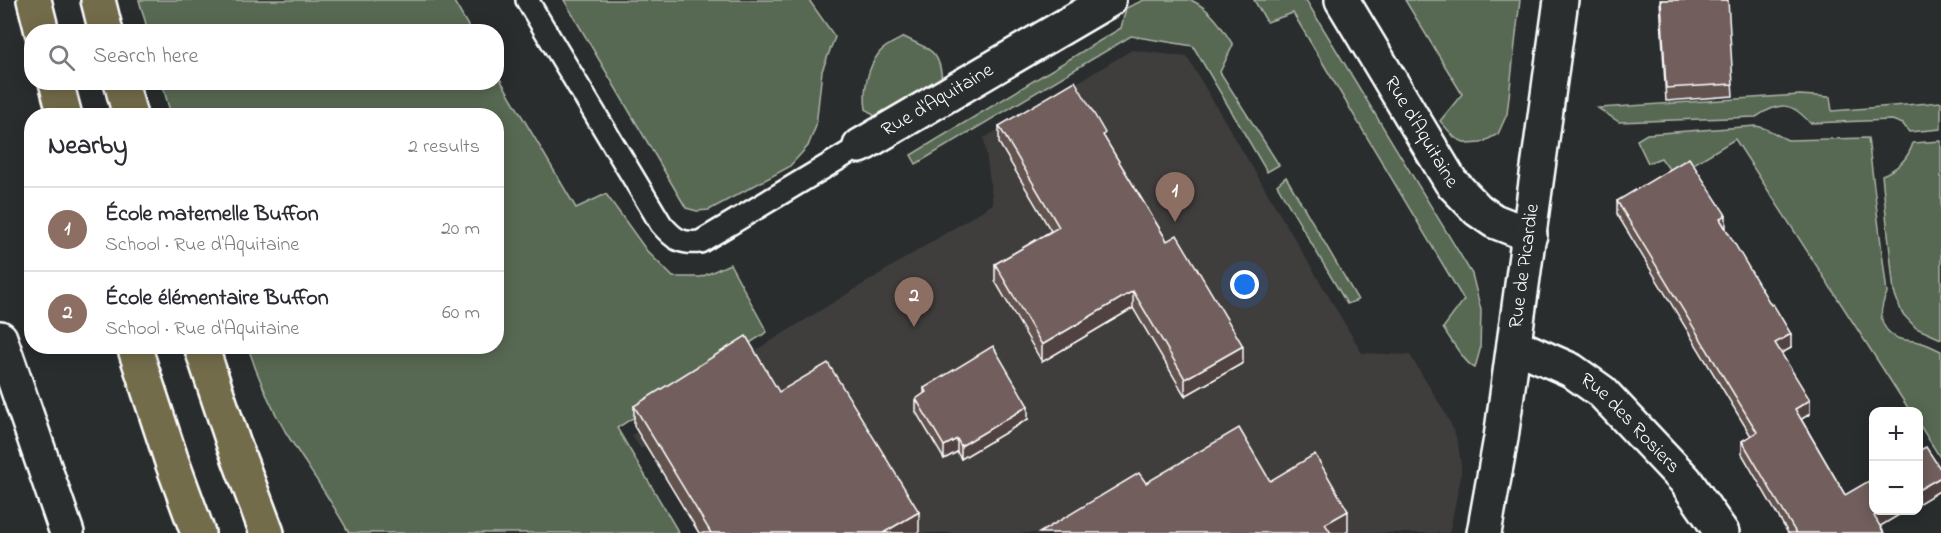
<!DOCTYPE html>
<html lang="en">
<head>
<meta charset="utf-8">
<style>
	body { margin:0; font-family:"Indie Flower",sans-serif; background:#f2f2f3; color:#2b2b33 }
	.controls { position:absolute; right:18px; bottom:18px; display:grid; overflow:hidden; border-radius:12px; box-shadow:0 3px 15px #0003 }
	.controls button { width:54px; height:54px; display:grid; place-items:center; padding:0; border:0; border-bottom:2px solid #e1e1e2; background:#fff; color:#2b2b33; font:30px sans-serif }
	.you { position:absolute; left:1245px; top:285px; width:21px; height:21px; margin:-15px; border:4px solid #fff; border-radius:50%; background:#1a73e8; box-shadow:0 0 0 9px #1a73e833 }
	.badge { display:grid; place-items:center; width:39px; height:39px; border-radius:50%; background:#2563eb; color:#fff; font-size:20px; font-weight:700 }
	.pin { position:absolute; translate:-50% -50px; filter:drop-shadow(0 2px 3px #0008) }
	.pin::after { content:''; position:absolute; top:32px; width:21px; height:18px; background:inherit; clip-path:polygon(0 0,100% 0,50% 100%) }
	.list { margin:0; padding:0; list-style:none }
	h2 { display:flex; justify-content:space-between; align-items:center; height:78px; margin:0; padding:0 24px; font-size:26px }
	h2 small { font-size:20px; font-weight:400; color:#7c7c81 }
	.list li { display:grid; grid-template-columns:39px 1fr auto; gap:18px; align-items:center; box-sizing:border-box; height:84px; padding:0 24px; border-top:2px solid #e1e1e2 }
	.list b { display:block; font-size:22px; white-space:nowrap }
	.list p { margin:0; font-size:20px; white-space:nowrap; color:#7c7c81 }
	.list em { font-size:20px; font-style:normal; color:#7c7c81 }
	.icon { flex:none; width:33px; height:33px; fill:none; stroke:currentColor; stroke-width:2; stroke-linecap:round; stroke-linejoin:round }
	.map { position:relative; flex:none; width:1941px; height:533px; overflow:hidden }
	.search { position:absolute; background:#fff; box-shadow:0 3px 15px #0003; left:24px; top:24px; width:480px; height:66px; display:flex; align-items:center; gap:15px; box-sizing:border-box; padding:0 21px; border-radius:24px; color:#7c7c81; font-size:22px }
	.panel { position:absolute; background:#fff; box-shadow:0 3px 15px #0003; left:24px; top:108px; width:480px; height:246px; border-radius:24px }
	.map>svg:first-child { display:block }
</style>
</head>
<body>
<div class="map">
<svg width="1941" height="533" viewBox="0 0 1941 533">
	<rect width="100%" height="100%" fill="#2a2d2e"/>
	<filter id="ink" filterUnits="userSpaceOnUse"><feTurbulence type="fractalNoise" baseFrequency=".0167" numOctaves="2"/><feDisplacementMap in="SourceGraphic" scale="12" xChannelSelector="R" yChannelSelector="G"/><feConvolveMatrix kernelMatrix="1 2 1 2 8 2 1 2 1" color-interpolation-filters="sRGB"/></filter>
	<g filter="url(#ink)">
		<polygon fill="#403c3c" points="1132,50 1187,57 1362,353 1410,355 1444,411 1454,431 1458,444 1461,465 1461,477 1449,533 698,533 646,446 641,449 632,435 637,432 633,426 993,204 984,138"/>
		<g fill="#596952" stroke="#acb4a8" stroke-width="1.5">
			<polygon points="139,0 453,0 471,31 148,31"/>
			<polygon points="564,0 809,0 835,37 822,71 816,126 808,146 789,167 709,210 697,211 686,208"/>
			<path d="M1144,0H1191C1212,10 1222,27 1233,45L1220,72L1279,165L1267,172L1193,46L1131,36L916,164L911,155L1121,28L1126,8Z"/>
			<path d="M1254,0H1306L1472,274L1481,310L1480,350L1475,368C1465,364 1450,338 1443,328L1464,300L1293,13L1267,22Z"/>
			<polygon points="1405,0 1520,0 1507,114 1498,134 1481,143 1468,144 1455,138 1440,121 1462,94"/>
			<path d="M904,37C930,50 941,50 942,83L877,118L866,109C863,90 867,69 879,53C884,46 896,41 904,37Z"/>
			<path d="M497,74L576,208L606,194L647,251L673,277H701L730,264L767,332L617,428L679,533H349C330,498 306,465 285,431C270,405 257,375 248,347L496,346V116L171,115L162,83L496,82Z"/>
			<path d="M1800,95L1830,97L1832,111L1941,102V129L1909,132L1903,124L1892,120L1810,123C1791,101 1779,102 1756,117L1619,122L1598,108Z"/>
			<path d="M1756,126C1769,128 1776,135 1788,140L1868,138L1887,293C1879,310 1877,327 1897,338C1904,341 1912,340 1919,342C1927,344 1934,348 1941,351V459L1919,424L1918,412L1910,411L1735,139L1674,176L1661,158L1648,163L1637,140L1647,134Z"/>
			<path d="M1941,141V339L1916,328L1902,313L1894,292L1882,175C1898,169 1908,159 1913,143Z"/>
			<polygon points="1286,177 1358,300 1347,304 1277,185"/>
		</g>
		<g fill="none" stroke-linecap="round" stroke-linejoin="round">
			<g stroke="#fff" stroke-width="26">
				<path id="service" d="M527,0L661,224C674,239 680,244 700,242L860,146"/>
			</g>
			<g stroke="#fff" stroke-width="38">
				<g id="minor">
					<path id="s1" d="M1342,0L1451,182L1478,210L1494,221L1530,235"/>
					<path id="s2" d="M860,146L1109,0"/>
					<polyline points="0,338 67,533"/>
					<path id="s3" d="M1514,345L1571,370L1602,392L1685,480L1722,533"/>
					<path id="s4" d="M1484,533L1501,438L1561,0"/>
				</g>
			</g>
			<g stroke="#fff" stroke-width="38">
				<g id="primary">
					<polyline points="34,0 42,32"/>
					<polyline points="98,0 106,32"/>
					<polyline points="56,82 65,116"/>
					<polyline points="121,82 130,116"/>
					<polyline points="134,346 172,462 198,533"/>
					<polyline points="201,346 234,445 267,533"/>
				</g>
			</g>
			<use href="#service" stroke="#2a2d2e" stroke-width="21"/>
			<use href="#minor" stroke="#2a2d2e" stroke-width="33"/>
			<use href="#primary" stroke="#736c4b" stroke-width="33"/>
		</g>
		<g fill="#625250" stroke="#fff" stroke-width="1.5">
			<polygon points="1660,0 1727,0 1733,96 1666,101"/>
			<polygon points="999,126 1105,139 1167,241 1243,363 1185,396 1133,308 1042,362 995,281 995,264 1051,231 999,143"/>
			<polygon points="1617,201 1726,229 1791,348 1781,353 1810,414 1801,419 1845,495 1907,510 1880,526 1884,533 1788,533 1742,454 1742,441 1751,436 1617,214"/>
			<polygon points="924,388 1028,419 961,459 957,452 944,459 916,412 916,399 924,394"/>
			<polygon points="779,392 919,532 918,533 699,533 634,426 634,406"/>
		</g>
		<g fill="#504241" stroke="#fff" stroke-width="1.5">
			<polygon points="1726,215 1726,229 1720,219"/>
			<polygon points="1133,291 1133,308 1042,362 1042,345"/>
			<polygon points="1791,334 1791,348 1775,357 1775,343"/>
			<polygon points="1243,346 1243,363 1185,396 1185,379"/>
			<polygon points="1810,400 1810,414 1795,423 1795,409"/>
			<polygon points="1028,406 1028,419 961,459 961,446"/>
			<polygon points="957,439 957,452 944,459 944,446"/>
			<polygon points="1941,477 1941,490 1918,504 1918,490"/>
			<polygon points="1884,510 1907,510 1874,530 1874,516"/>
			<polygon points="1348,511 1348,531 1345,533 1325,533 1325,524"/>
			<polygon points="919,512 919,532 918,533 883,533"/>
		</g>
		<g fill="#725f5d" stroke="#fff" stroke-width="1.5">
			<polygon points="1661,0 1728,0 1733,84 1666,88"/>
			<polygon points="1075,81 1105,133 1103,135 1167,241 1177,235 1243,346 1185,379 1133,291 1042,345 995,264 1059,227 999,126"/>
			<polygon points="1689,158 1726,215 1720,219 1771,305 1773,304 1791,334 1775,343 1810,400 1795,409 1845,495 1874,478 1874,510 1884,510 1874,516 1884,533 1796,533 1742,441 1757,432 1617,201"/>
			<polygon points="746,336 779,392 828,363 919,512 883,533 711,533 634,406"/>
			<polygon points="993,346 1028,406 961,446 957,439 944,446 916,399 926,392 924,388"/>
			<polygon points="1239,428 1270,481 1315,454 1348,511 1325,524 1331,533 1039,533 1139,473 1146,483"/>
			<polygon points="1926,447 1941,470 1941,477 1918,490 1918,451"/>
		</g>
	</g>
	<g text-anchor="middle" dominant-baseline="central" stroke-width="4.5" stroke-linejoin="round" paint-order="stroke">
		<g font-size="20" fill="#fff" stroke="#2a2d2e">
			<text stroke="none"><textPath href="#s2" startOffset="90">Rue d'Aquitaine</textPath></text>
			<text stroke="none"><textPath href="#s1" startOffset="154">Rue d'Aquitaine</textPath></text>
			<text stroke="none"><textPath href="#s4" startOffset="270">Rue de Picardie</textPath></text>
			<text stroke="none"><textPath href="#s3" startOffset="142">Rue des Rosiers</textPath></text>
		</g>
	</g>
</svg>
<div class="controls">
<button>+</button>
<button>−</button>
</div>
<div class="you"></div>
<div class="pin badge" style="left:1175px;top:222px;background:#8d6e63">1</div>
<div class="pin badge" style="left:914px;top:327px;background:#8d6e63">2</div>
<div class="search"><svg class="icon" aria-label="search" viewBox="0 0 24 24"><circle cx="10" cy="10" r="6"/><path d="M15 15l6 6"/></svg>Search here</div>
<section class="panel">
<h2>Nearby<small>2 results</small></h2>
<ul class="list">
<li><span class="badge" style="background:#8d6e63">1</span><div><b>École maternelle Buffon</b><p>School · Rue d'Aquitaine</p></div><em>20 m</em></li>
<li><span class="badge" style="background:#8d6e63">2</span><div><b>École élémentaire Buffon</b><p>School · Rue d'Aquitaine</p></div><em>60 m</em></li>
</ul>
</section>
</div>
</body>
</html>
